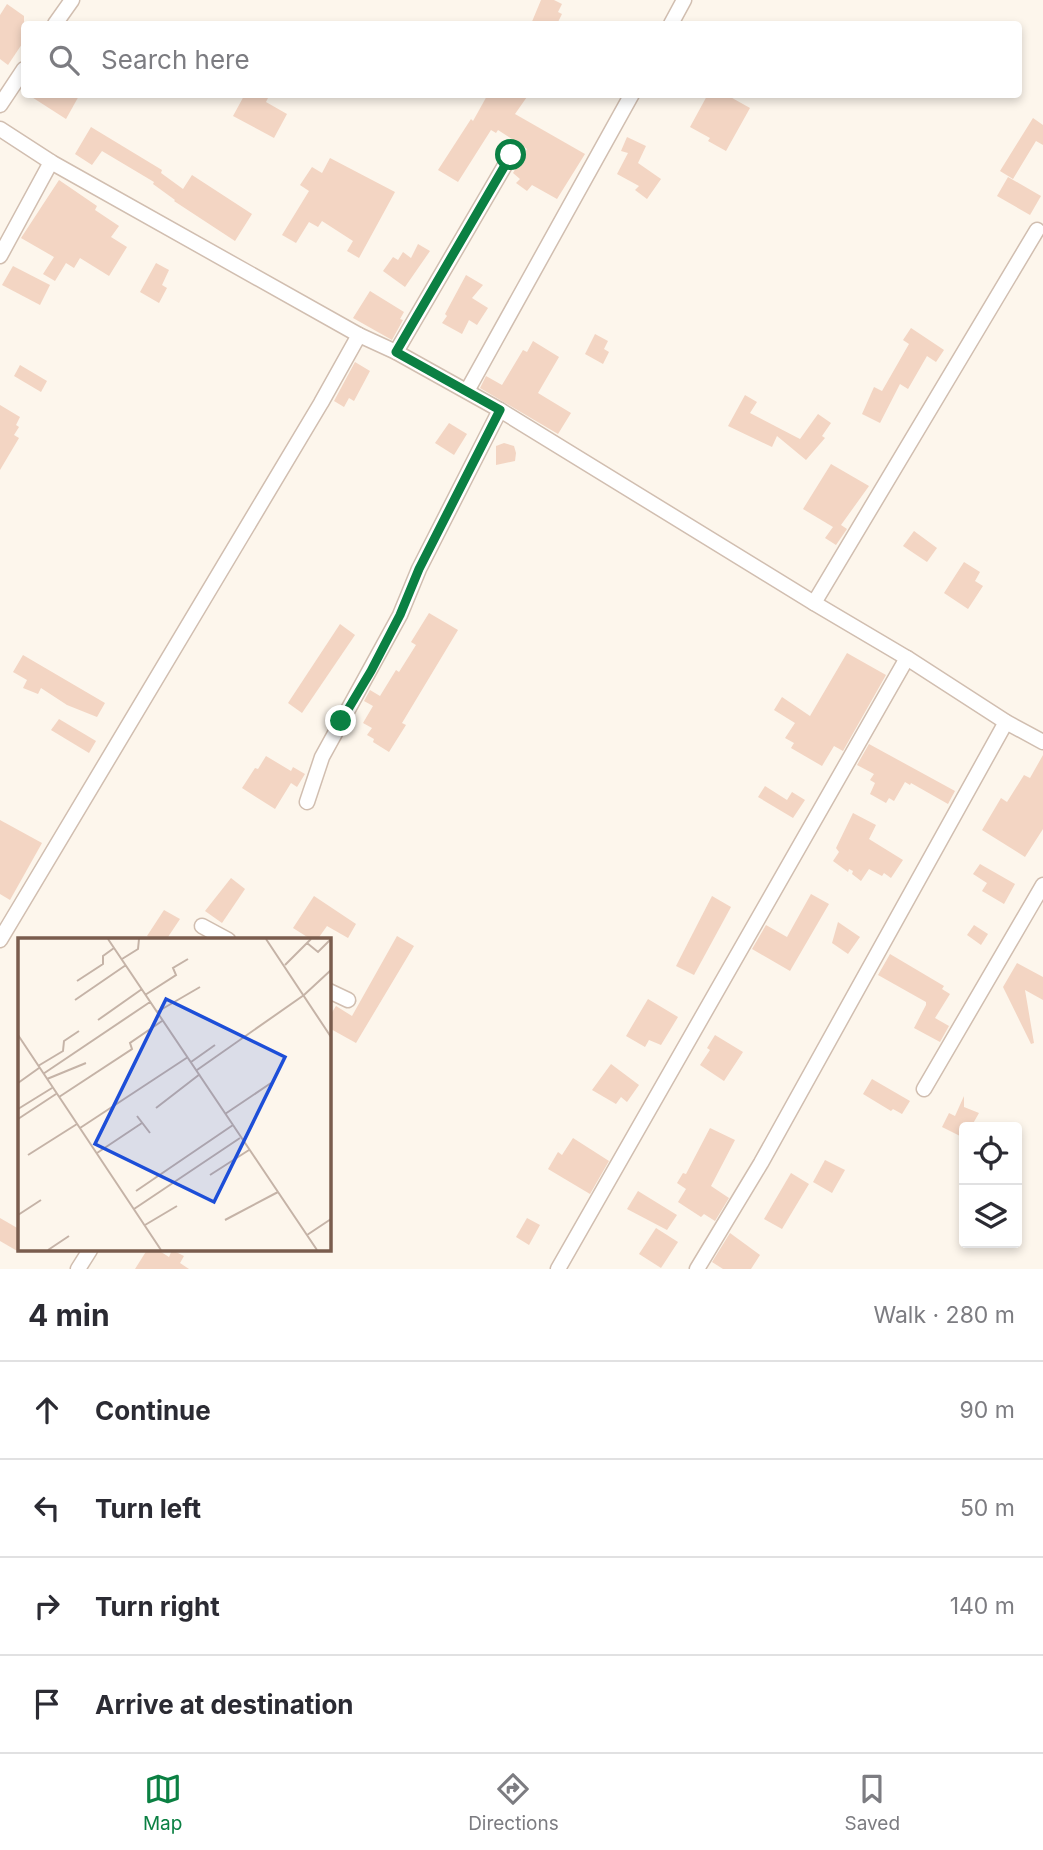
<!DOCTYPE html>
<html lang="en">
<head>
<meta charset="utf-8">
<style>
	body { margin:0; font-family:Inter,sans-serif; background:#f2f2f3; color:#2b2b33 }
	.controls { position:absolute; right:21px; bottom:21px; display:grid; overflow:hidden; border-radius:7px; box-shadow:0 4px 10px #0003 }
	.controls button { width:63px; height:63px; display:grid; place-items:center; padding:0; border:0; border-bottom:2px solid #e1e1e2; background:#fff; color:#2b2b33; font:35px sans-serif }
	.stop { position:absolute; width:21px; height:21px; margin:-16px; border:5px solid #0b8043; border-radius:50%; background:#fff }
	.stop.end { background:#0b8043; border-color:#fff; box-shadow:0 2px 7px #0008 }
	.list { margin:0; padding:0; list-style:none }
	h2 { display:flex; justify-content:space-between; align-items:center; height:91px; margin:0; padding:0 28px; font-size:30px }
	h2 small { font-size:23px; font-weight:400; color:#7c7c81 }
	.list li { display:grid; grid-template-columns:46px 1fr auto; gap:21px; align-items:center; box-sizing:border-box; height:98px; padding:0 28px; border-top:2px solid #e1e1e2 }
	.list b { display:block; font-size:26px; white-space:nowrap }
	.list em { font-size:23px; font-style:normal; color:#7c7c81 }
	.icon { flex:none; width:38px; height:38px; fill:none; stroke:currentColor; stroke-width:2; stroke-linecap:round; stroke-linejoin:round }
	.map { position:relative; flex:none; width:1043px; height:1269px; overflow:hidden }
	.search { position:absolute; background:#fff; box-shadow:0 4px 10px #0003; left:21px; right:21px; top:21px; height:77px; display:flex; align-items:center; gap:18px; box-sizing:border-box; padding:0 24px; border-radius:7px; color:#7c7c81; font-size:26px }
	.sheet { height:483px; background:#fff }
	nav { display:flex; justify-content:space-around; align-items:center; box-sizing:border-box; height:98px; border-top:2px solid #e1e1e2; background:#fff; font-size:19px; color:#7c7c81 }
	nav a { display:grid; justify-items:center; gap:4px }
	nav .on { color:#0b8043 }
	.map>svg:first-child { display:block }
</style>
</head>
<body>
<div class="map">
<svg width="1043" height="1269" viewBox="0 0 1043 1269">
	<rect width="100%" height="100%" fill="#fdf6ec"/>
	<g fill="#f3d5c3">
		<polygon points="541,0 554,0 562,4 558,12 562,14 557,24 531,24"/>
		<polygon points="7,4 24,16 24,41 8,65 0,59 0,15"/>
		<polygon points="27,94 80,94 66,119"/>
		<polygon points="245,94 270,94 266,102 287,114 274,138 233,116"/>
		<polygon points="488,94 529,94 515,114 585,154 557,199 532,185 527,191 516,183 520,179 513,173 527,149 498,130 496,133 491,130 458,182 438,170 471,119 473,121"/>
		<polygon points="708,94 725,94 750,108 726,151 708,141 710,138 690,127"/>
		<polygon points="1033,118 1043,125 1043,145 1036,141 1013,179 1000,171"/>
		<polygon points="91,127 162,170 161,173 183,189 192,175 252,214 235,241 174,201 175,200 153,184 154,182 102,151 92,165 75,154"/>
		<polygon points="627,137 646,146 638,163 661,179 647,199 635,190 639,186 617,174 628,153 621,151"/>
		<polygon points="330,158 395,192 359,258 347,251 353,241 322,221 318,227 309,222 296,243 282,235 309,191 300,185 312,167 322,173"/>
		<polygon points="1008,177 1041,196 1030,215 997,196"/>
		<polygon points="59,180 97,206 95,210 119,226 111,237 127,247 109,276 80,258 74,268 66,263 55,281 43,274 54,257 21,238"/>
		<polygon points="418,244 430,251 405,287 383,271 393,257 398,260 403,252 411,258"/>
		<polygon points="156,263 169,270 162,285 167,288 159,303 140,292"/>
		<polygon points="13,266 50,285 40,305 2,285"/>
		<polygon points="466,275 483,285 472,298 488,308 477,325 469,320 462,334 442,323 447,316 445,314"/>
		<polygon points="370,291 404,312 400,319 403,320 392,340 353,318"/>
		<polygon points="911,328 944,350 936,362 927,356 908,389 900,384 880,423 862,414 874,387 882,391 909,344 903,340"/>
		<polygon points="595,334 608,341 604,349 609,352 603,364 585,354"/>
		<polygon points="533,341 559,357 538,393 571,413 558,434 480,388 486,376 502,385 523,350 527,352"/>
		<polygon points="355,362 370,371 354,401 349,398 344,407 334,401"/>
		<polygon points="20,365 47,381 41,392 14,376"/>
		<polygon points="745,395 757,402 750,413 800,439 818,414 831,423 822,436 825,438 806,460 777,436 772,447 728,426"/>
		<polygon points="0,405 20,417 16,425 19,427 14,435 19,438 0,470"/>
		<polygon points="449,423 467,434 454,455 435,443"/>
		<polygon points="504,443 514,446 516,453 515,461 496,465 496,446"/>
		<polygon points="831,464 869,486 841,525 847,529 836,545 825,538 833,527 803,509"/>
		<polygon points="914,531 937,548 927,562 903,546"/>
		<polygon points="964,562 980,572 975,581 983,586 968,609 944,593"/>
		<polygon points="429,613 458,630 402,723 406,725 389,752 373,742 374,739 367,735 372,728 363,723 373,706 364,701 370,690 380,696 396,670 399,672 416,645 411,642"/>
		<polygon points="340,624 355,635 302,713 288,703"/>
		<polygon points="847,653 886,675 843,751 834,746 822,766 791,748 794,743 785,738 795,723 774,710 782,697 810,716"/>
		<polygon points="23,655 105,703 97,717 67,705 41,688 38,694 23,688 27,680 13,672"/>
		<polygon points="59,719 96,741 89,753 51,730"/>
		<polygon points="869,744 955,791 948,804 911,783 910,785 905,782 894,801 889,798 886,803 870,794 875,783 870,780 874,774 857,765"/>
		<polygon points="1043,755 1043,829 1025,857 982,830 1001,798 1007,802 1024,775 1030,778"/>
		<polygon points="266,756 291,771 293,767 305,774 297,787 291,783 275,809 242,788 255,768 258,769"/>
		<polygon points="765,786 787,800 792,792 805,800 793,818 758,797"/>
		<polygon points="853,813 876,825 869,839 903,860 891,878 884,873 882,876 869,869 861,881 852,874 853,871 849,869 848,872 833,861 839,852 836,848"/>
		<polygon points="0,820 42,843 10,900 0,894"/>
		<polygon points="980,864 1015,884 1004,904 982,891 987,883 973,874"/>
		<polygon points="231,878 245,889 222,923 205,911"/>
		<polygon points="811,894 829,904 790,971 752,949 766,925 787,937"/>
		<polygon points="314,896 356,924 348,938 327,926 317,940 312,940 293,928"/>
		<polygon points="712,896 731,907 694,975 676,966"/>
		<polygon points="164,910 180,919 166,940 154,940 147,936"/>
		<polygon points="838,922 860,937 848,954 832,943"/>
		<polygon points="974,925 988,934 981,945 967,935"/>
		<polygon points="397,936 414,946 356,1043 329,1028 329,1017 336,1006 352,1016"/>
		<polygon points="890,954 944,986 942,989 950,994 935,1018 949,1026 940,1042 914,1028 926,1005 926,1002 878,975"/>
		<polygon points="1017,963 1043,977 1043,1000 1025,990 1034,1043 1031,1044 1003,987"/>
		<polygon points="648,999 678,1017 661,1045 649,1040 645,1047 626,1036"/>
		<polygon points="715,1035 743,1052 724,1081 700,1065 710,1050 707,1048"/>
		<polygon points="611,1064 639,1085 627,1102 621,1097 616,1104 592,1090"/>
		<polygon points="872,1079 910,1101 902,1114 893,1109 891,1111 863,1094"/>
		<polygon points="964,1096 964,1107 979,1113 971,1127 964,1127 964,1138 942,1127 949,1113 955,1116"/>
		<polygon points="710,1128 735,1140 711,1186 729,1198 715,1221 704,1214 701,1217 678,1202 686,1189 677,1183 683,1173 686,1174"/>
		<polygon points="573,1138 609,1161 590,1194 548,1169 558,1152 562,1155"/>
		<polygon points="825,1160 845,1170 832,1193 813,1182"/>
		<polygon points="791,1173 809,1184 782,1229 764,1219"/>
		<polygon points="638,1191 677,1215 667,1230 627,1209"/>
		<polygon points="0,1218 19,1229 19,1252 0,1241"/>
		<polygon points="527,1218 540,1225 529,1245 516,1237"/>
		<polygon points="656,1228 678,1242 661,1268 639,1254"/>
		<polygon points="730,1233 760,1255 751,1269 723,1269 712,1262"/>
		<polygon points="147,1250 158,1250 169,1257 172,1250 184,1256 180,1263 189,1269 135,1269"/>
	</g>
	<g fill="none" stroke-linecap="round" stroke-linejoin="round">
		<g stroke="#d1beb0" stroke-width="17">
			<g id="street">
				<polyline points="55,24 72,0"/>
				<polyline points="671,24 684,0"/>
				<polyline points="0,105 24,69"/>
				<polyline points="0,129 51,162 359,335 396,352 500,410 814,603 907,658 1006,722 1043,742"/>
				<polyline points="0,256 51,162"/>
				<polyline points="396,352 511,155"/>
				<polyline points="467,391 632,94"/>
				<polyline points="814,603 1037,230"/>
				<polyline points="307,802 322,757 400,615 419,569 500,410"/>
				<polyline points="202,926 228,940"/>
				<polyline points="0,940 321,403 359,335"/>
				<polyline points="329,991 348,1000"/>
				<polyline points="924,1089 1043,885"/>
				<polyline points="78,1269 90,1250"/>
				<polyline points="558,1269 907,658"/>
				<polyline points="697,1269 761,1163 1006,722"/>
			</g>
		</g>
		<use href="#street" stroke="#fff" stroke-width="14"/>
	</g>
	<g fill="none" stroke-linecap="round" stroke-linejoin="round">
		<polyline stroke="#0b8043" stroke-width="9" points="341,721 371,671 400,615 419,569 500,410 396,352 511,155"/>
	</g>
	<g transform="translate(18 938)">
		<rect width="313" height="313" fill="#fdf6ec"/>
		<path fill="none" stroke="#c5b3a7" stroke-width="2" d="M90,1L299,312M248,1L313,99M289,5L300,14L313,1M104,21L120,11L121,1M267,27L293,1M59,43L85,26V18L96,10M127,57L158,37L155,30L170,21M57,62L108,27M139,74L182,49M80,82L124,51M0,97L143,312M173,124L197,107M20,128L45,113L46,103L61,93M179,132L286,57L313,32M25,136L132,64M29,141L68,125M0,145L21,130M41,159L114,111L112,105L144,83M138,170L182,136M0,171L34,150M207,176L253,145M119,178L132,195M0,181L38,156M62,190L170,119M79,215L124,185M10,217L59,186M192,237L231,212M118,253L215,187M116,271L222,200M0,277L23,262M207,282L260,254M127,287L159,268M289,297L313,281M30,312L51,298"/>
		<path fill="#1d4ed8" fill-opacity="0.15" stroke="#1d4ed8" stroke-width="3.5" d="M148,61L267,119L196,264L77,206Z"/>
		<rect width="313" height="313" fill="none" stroke="#7a5c4d" stroke-width="3.5"/>
	</g>
</svg>
<div class="controls">
<button><svg class="icon" aria-label="locate" viewBox="0 0 24 24"><circle cx="12" cy="12" r="6"/><path d="M12 2v4M12 18v4M2 12h4M18 12h4"/></svg></button>
<button><svg class="icon" aria-label="layers" viewBox="0 0 24 24"><path d="M12 4l9 5-9 5-9-5zM3 14l9 5 9-5"/></svg></button>
</div>
<div class="stop" style="left:511px;top:155px"></div>
<div class="stop end" style="left:341px;top:721px"></div>
<div class="search"><svg class="icon" aria-label="search" viewBox="0 0 24 24"><circle cx="10" cy="10" r="6"/><path d="M15 15l6 6"/></svg>Search here</div>
</div>
<section class="sheet">
<h2>4 min<small>Walk · 280 m</small></h2>
<ul class="list">
<li><svg class="icon" aria-label="ahead" viewBox="0 0 24 24"><path d="M12 20V5M6 11l6-6 6 6"/></svg><div><b>Continue</b></div><em>90 m</em></li>
<li><svg class="icon" aria-label="left" viewBox="0 0 24 24"><path d="M17 20v-9H6M10 6l-5 5 5 5"/></svg><div><b>Turn left</b></div><em>50 m</em></li>
<li><svg class="icon" aria-label="right" viewBox="0 0 24 24"><path d="M7 20v-9h11M14 6l5 5-5 5"/></svg><div><b>Turn right</b></div><em>140 m</em></li>
<li><svg class="icon" aria-label="arrive" viewBox="0 0 24 24"><path d="M6 21V4h12l-3 4 3 4H6"/></svg><div><b>Arrive at destination</b></div></li>
</ul>
</section>
<nav>
<a class="on"><svg class="icon" aria-label="map" viewBox="0 0 24 24"><path d="M3 6l6-2 6 2 6-2v14l-6 2-6-2-6 2zM9 4v14M15 6v14"/></svg>Map</a>
<a><svg class="icon" aria-label="directions" viewBox="0 0 24 24"><path d="M12 3l9 9-9 9-9-9zM9 14v-3h6M13 9l2 2-2 2"/></svg>Directions</a>
<a><svg class="icon" aria-label="saved" viewBox="0 0 24 24"><path d="M7 4h10v16l-5-4-5 4z"/></svg>Saved</a>
</nav>
</body>
</html>
